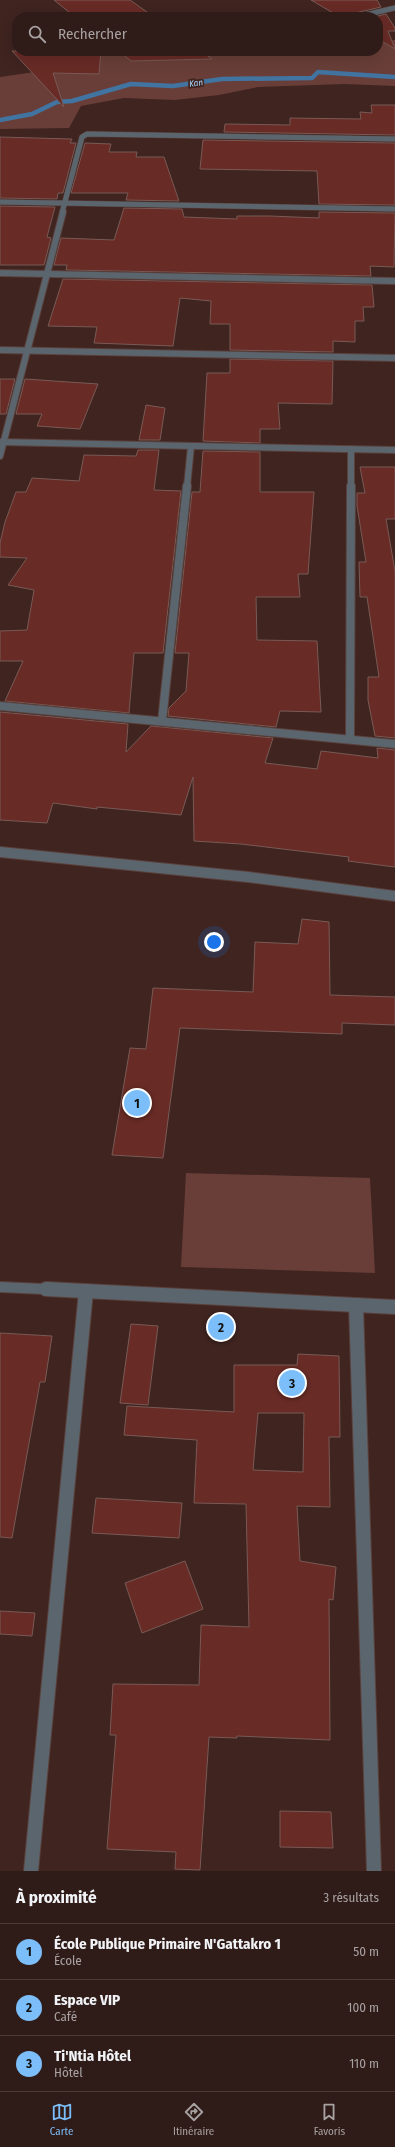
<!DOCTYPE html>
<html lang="fr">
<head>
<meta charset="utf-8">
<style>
	body { margin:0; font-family:"Fira Sans Condensed",sans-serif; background:#372421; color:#f1f3f6 }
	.you { position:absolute; left:214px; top:942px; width:14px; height:14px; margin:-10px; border:3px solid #fff; border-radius:50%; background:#1a73e8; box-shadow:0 0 0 6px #1a73e833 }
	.badge { display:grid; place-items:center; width:26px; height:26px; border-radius:50%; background:#7cbef9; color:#111; font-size:13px; font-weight:700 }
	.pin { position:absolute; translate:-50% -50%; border:2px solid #fff; box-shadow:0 1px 4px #0006 }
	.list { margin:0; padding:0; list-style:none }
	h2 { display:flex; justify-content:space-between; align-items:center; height:52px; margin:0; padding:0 16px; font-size:17px }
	h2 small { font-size:13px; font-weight:400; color:#a7a1a2 }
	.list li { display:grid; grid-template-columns:26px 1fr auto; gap:12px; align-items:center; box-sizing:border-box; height:56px; padding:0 16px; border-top:1px solid #4a3937 }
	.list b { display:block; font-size:15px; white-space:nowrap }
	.list p { margin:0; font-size:13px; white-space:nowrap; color:#a7a1a2 }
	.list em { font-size:13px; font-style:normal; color:#a7a1a2 }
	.icon { flex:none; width:22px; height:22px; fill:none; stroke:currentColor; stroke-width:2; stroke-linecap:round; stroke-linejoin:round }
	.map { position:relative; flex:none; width:395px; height:1871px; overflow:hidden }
	.search { position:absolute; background:#2f1b18; box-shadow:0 4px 16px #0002; left:12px; right:12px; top:12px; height:44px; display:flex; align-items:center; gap:10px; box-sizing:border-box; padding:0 14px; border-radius:16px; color:#a7a1a2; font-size:15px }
	.sheet { height:220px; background:#2f1b18 }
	nav { display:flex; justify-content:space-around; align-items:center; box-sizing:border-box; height:56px; border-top:1px solid #4a3937; background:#2f1b18; font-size:11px; color:#a7a1a2 }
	nav a { display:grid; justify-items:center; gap:2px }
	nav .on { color:#7cbef9 }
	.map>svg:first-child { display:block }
</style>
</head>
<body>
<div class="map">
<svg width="395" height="1871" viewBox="0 0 395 1871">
	<rect width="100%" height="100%" fill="#3f2420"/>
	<g fill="#693e38">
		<polygon points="395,40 395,86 344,84 258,87 219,95 175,100 124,98 81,106 69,128 0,129 0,77 48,70 117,51 378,51 378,41"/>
		<polygon points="186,1173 370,1178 375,1273 181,1267"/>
	</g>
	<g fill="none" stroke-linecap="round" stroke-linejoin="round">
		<polyline stroke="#4174a1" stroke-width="4.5" points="0,120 32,114 57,102 72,101 131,84 173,86 222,79 312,78 318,72 395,77"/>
	</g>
	<g fill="#682b26" stroke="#795a55" fill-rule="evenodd">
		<polygon points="54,0 130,0 154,17 75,17"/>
		<polygon points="311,0 377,0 381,7 355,13 352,17 340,17"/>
		<polygon points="386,14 395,28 395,31 388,31 395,49 378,39 378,17 374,17"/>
		<polygon points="12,51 101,51 99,74 53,73 64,107"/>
		<polygon points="119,51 201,51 212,59 131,61"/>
		<polygon points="371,105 395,105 395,135 224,132 225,124 290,125 290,118 361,119 360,112 372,113"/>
		<polygon points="0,137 72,139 70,143 76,143 63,193 58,193 57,199 0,198"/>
		<polygon points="203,140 395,143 395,205 319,204 317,171 200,169"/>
		<polygon points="85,143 111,144 109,152 137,152 136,157 164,157 179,201 126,200 128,193 71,193"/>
		<polygon points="0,206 55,207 47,237 51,238 44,265 0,265"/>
		<polygon points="124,208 182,209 184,217 237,219 237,216 270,216 319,218 319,212 395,213 394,267 370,266 371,276 66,270 67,265 54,265 61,238 114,240"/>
		<polygon points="63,279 372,285 374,307 363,307 364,321 355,321 355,342 333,341 333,352 230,350 230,324 210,324 211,301 180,298 173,346 94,343 97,327 48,326"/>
		<polygon points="230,359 333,361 332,404 278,403 280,429 260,429 260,443 203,441 207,373 230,373"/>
		<polygon points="0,379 15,379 6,414 0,414"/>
		<polygon points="25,379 98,384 80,429 37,426 42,414 16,414"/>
		<polygon points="146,405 165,408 160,440 139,440"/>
		<polygon points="138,450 159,450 154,490 181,491 163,653 134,653 129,713 5,701 23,661 0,661 0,631 27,630 34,590 8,585 27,558 0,557 0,543 5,522 16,492 26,492 32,478 79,481 84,455 136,456"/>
		<polygon points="203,451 260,452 260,492 314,492 308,574 298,574 300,597 256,597 257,640 317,641 321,712 280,711 276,727 168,716 169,708 186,691 189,653 175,653 192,492 200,492"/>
		<polygon points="360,467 395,467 395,519 386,519 395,571 395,738 375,736 368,700 368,677 379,677 367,597 360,597 359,562 366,562 357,506 357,493 365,493"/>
		<polygon points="0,712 128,724 126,752 151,726 273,738 265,763 317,769 321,751 378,758 377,748 395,750 395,867 348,861 349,857 241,844 194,841 193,777 181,815 97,807 97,809 53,803 47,823 0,820"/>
		<polygon points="302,919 329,922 330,995 395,997 395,1025 342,1023 342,1034 180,1028 163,1158 112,1155 130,1048 146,1049 153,988 253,992 255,942 298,944"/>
		<polygon points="131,1324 158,1326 148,1405 120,1403"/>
		<polygon points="0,1333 52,1336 45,1382 40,1382 12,1538 0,1537"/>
		<path d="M298,1354L339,1356L340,1437H329L330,1507L297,1506L300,1561L336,1567L333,1600L329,1599L330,1740L237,1736V1738L209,1737L200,1870L175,1869L176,1852L107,1849L116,1735H110L113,1684L199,1685L201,1625L249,1627L246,1504L194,1503L197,1440L124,1435L127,1406L234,1412V1365H297ZM258,1413H304L303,1472L253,1470Z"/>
		<polygon points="96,1498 182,1503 179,1538 92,1533"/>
		<polygon points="185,1561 203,1609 142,1633 125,1583"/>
		<polygon points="0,1611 35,1613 32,1636 0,1634"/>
		<polygon points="280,1811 331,1812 333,1848 280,1847"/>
	</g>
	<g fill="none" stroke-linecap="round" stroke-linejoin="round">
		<g stroke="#5a403c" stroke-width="6">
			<g id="street-far4">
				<polyline points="356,17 395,8"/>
				<polyline points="0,202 395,209"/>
				<polyline points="62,213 82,137 87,134 395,139"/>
			</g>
		</g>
		<g stroke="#5a403c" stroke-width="8">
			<g id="street-far3">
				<polyline points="0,273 395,281"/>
				<polyline points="0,350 395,358"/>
				<polyline points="0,442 395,450"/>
				<polyline points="0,456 63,212"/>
				<polyline points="187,487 191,446"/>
				<polyline points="351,487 351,449"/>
			</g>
		</g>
		<g stroke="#5a403c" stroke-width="10">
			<g id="street-far2">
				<polyline points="0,706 395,744"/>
				<polyline points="162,721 187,486"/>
				<polyline points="350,739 351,486"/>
			</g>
		</g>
		<g stroke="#5a403c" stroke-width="12">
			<g id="street-far1">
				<polyline points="0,852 248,877 395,896"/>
				<polyline points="0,1287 66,1290"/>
			</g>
		</g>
		<g stroke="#5a403c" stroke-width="16">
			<g id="street">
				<polyline points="46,1289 395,1307"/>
				<polyline points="356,1305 374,1871"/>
				<polyline points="31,1871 86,1291"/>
			</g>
		</g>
		<use href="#street-far4" stroke="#5b656e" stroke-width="5"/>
		<use href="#street-far3" stroke="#5b656e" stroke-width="6"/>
		<use href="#street-far2" stroke="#5b656e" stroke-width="8"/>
		<use href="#street-far1" stroke="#5b656e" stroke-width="10"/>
		<use href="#street" stroke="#5b656e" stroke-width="14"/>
	</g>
	<g text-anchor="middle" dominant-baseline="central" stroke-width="3.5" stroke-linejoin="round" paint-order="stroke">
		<g font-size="9" font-style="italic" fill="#a8d3fa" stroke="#3f2420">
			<text transform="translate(196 83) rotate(-8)">Kan</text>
		</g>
	</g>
</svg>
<div class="you"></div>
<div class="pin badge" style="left:137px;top:1103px">1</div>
<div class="pin badge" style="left:221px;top:1327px">2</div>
<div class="pin badge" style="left:292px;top:1383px">3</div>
<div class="search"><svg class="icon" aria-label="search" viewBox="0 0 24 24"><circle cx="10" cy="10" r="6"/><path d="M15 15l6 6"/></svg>Rechercher</div>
</div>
<section class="sheet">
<h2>À proximité<small>3 résultats</small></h2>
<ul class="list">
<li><span class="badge">1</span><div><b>École Publique Primaire N'Gattakro 1</b><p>École</p></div><em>50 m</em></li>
<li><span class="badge">2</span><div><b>Espace VIP</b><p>Café</p></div><em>100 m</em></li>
<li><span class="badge">3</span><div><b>Ti'Ntia Hôtel</b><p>Hôtel</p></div><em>110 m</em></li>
</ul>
</section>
<nav>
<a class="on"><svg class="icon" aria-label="map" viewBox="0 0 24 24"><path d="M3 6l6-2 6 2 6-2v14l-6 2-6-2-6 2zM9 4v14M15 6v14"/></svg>Carte</a>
<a><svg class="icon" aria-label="directions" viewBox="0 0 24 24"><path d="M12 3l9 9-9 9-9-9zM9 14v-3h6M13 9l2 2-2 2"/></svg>Itinéraire</a>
<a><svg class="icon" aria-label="saved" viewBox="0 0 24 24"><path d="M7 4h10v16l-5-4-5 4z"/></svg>Favoris</a>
</nav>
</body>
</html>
